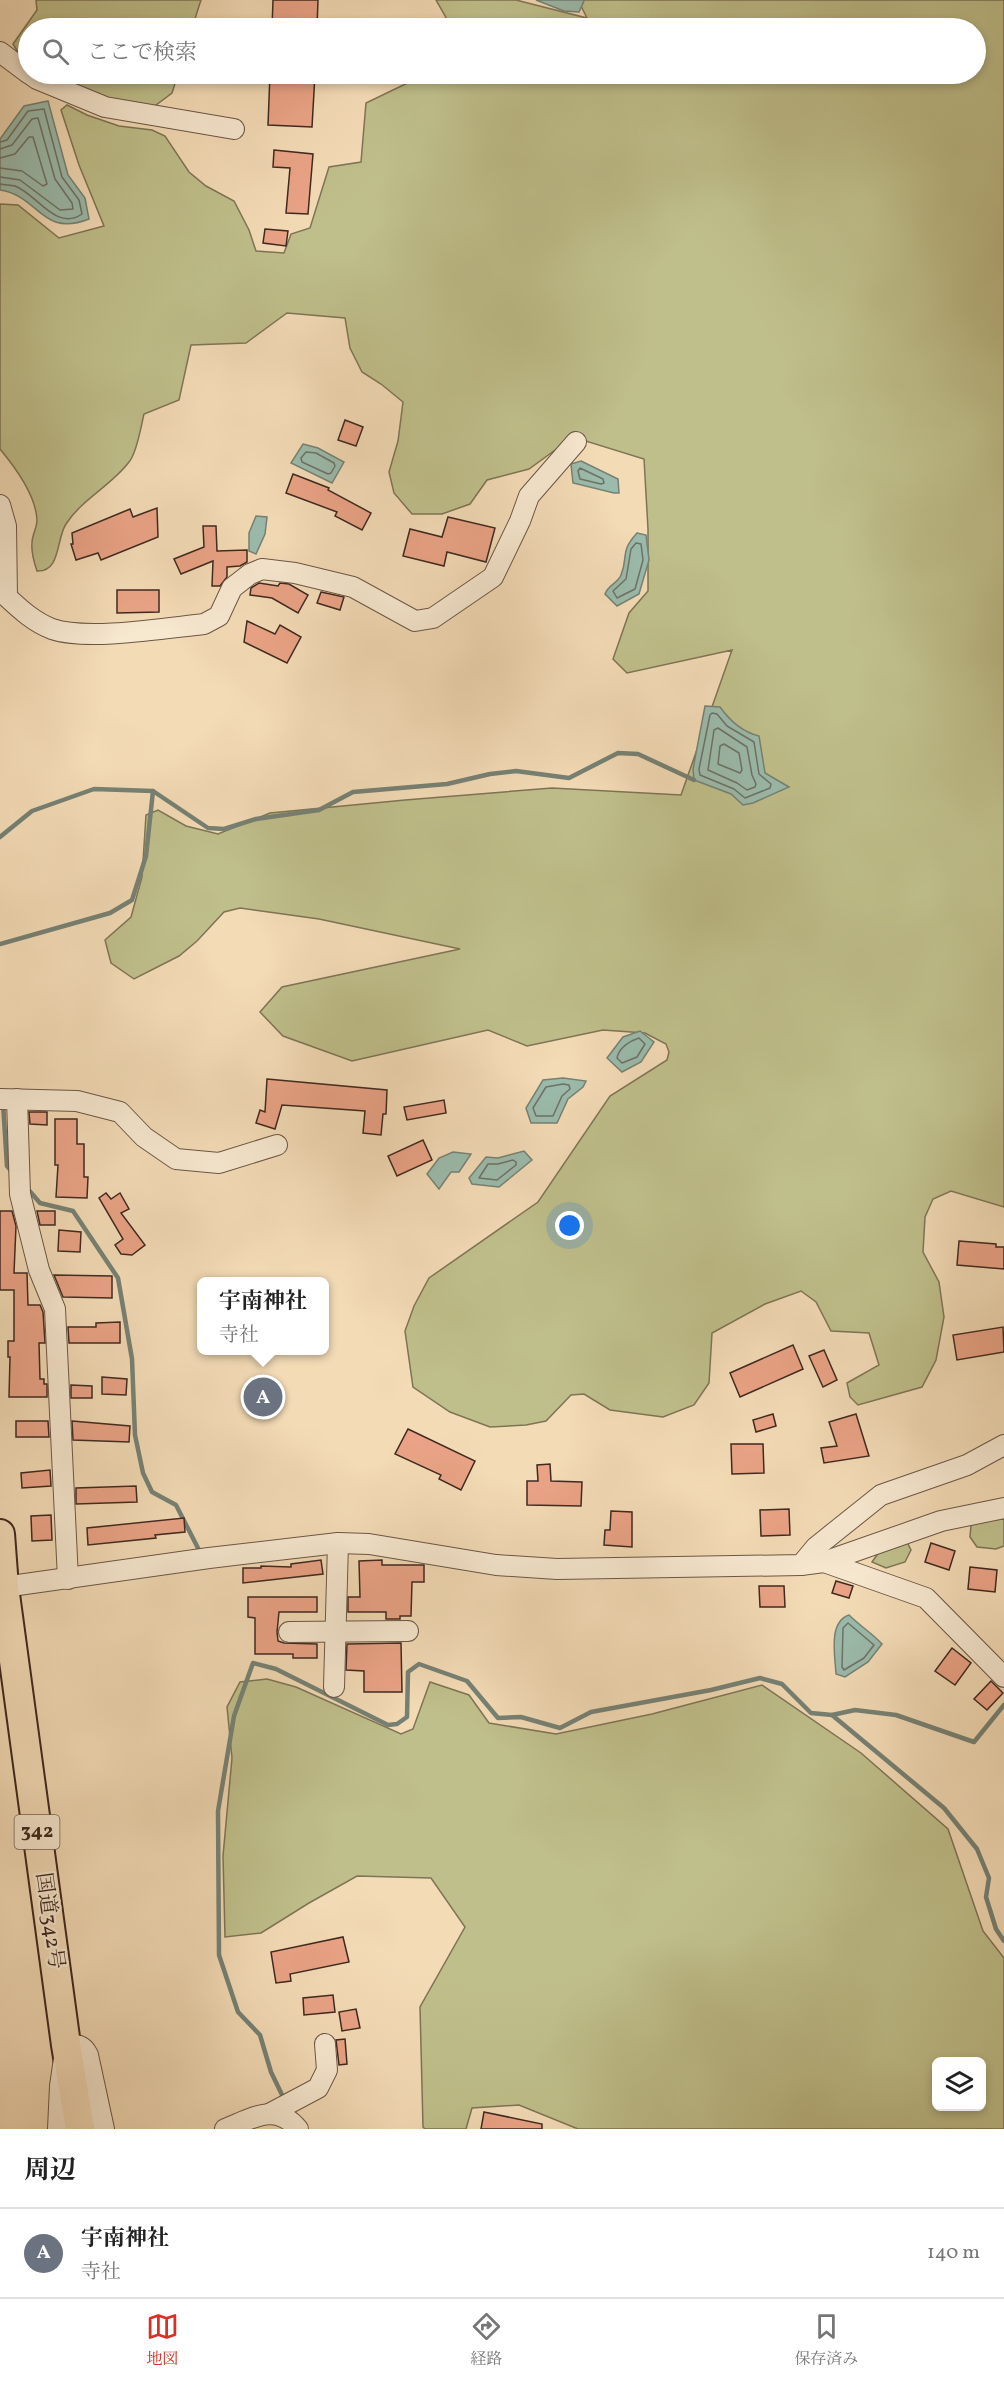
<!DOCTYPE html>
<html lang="ja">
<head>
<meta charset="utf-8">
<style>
	body { margin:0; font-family:Vollkorn,"Noto Serif JP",serif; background:#f6f6f6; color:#222 }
	.controls { position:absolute; right:18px; bottom:18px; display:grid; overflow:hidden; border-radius:9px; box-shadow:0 3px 9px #0003 }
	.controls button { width:54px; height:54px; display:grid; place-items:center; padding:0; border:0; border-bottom:2px solid #e0e0e0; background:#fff; color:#222; font:30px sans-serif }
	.you { position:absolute; left:570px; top:1226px; width:21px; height:21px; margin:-15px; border:4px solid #fff; border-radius:50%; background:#1a73e8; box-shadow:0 0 0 9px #1a73e833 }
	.badge { display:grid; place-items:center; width:39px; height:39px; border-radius:50%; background:#d93025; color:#fff; font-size:20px; font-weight:700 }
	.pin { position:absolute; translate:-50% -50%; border:3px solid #fff; box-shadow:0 2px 6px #0006 }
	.popup { position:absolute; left:197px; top:1277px; width:132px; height:78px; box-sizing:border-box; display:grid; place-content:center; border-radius:9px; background:#fff; filter:drop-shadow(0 2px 4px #0005); font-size:20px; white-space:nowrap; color:#767676 }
	.popup b { font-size:22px; color:#222 }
	.popup::after { content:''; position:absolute; left:50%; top:100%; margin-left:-12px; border:12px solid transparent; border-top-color:#fff }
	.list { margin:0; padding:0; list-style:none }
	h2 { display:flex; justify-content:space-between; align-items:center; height:78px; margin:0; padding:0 24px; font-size:26px }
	h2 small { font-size:20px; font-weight:400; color:#767676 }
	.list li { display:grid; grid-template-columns:39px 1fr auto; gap:18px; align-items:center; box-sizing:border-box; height:90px; padding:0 24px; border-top:2px solid #e0e0e0 }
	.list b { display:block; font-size:22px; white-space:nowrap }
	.list p { margin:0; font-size:20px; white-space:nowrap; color:#767676 }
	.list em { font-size:20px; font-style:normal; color:#767676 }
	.icon { flex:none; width:33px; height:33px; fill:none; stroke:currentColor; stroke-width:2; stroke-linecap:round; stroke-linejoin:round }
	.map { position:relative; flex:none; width:1004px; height:2129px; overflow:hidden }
	.search { position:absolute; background:#fff; box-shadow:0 3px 9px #0003; left:18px; right:18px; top:18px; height:66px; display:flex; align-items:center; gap:15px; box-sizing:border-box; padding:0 21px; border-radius:33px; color:#767676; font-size:22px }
	.sheet { height:168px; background:#fff }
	nav { display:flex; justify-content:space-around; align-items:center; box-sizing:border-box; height:84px; border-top:2px solid #e0e0e0; background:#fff; font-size:16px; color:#767676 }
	nav a { display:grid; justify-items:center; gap:3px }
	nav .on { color:#d93025 }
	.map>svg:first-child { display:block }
</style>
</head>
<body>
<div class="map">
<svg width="1004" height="2129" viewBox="0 0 1004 2129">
	<rect width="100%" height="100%" fill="#f3dbb6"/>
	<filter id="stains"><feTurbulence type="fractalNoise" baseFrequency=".00333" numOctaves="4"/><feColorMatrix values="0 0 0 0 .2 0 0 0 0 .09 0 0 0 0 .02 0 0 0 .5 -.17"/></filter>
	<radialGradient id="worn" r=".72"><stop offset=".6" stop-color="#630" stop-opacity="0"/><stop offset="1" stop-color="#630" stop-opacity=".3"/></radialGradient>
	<g fill="#bfbf8b" stroke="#7f7456" stroke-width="1.5" fill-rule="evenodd">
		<polygon points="36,0 201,0 192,28 28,28 28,62 21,57 13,44 37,10"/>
		<path d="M436,0H516L587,18L578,0H1004V1207L951,1191L933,1199L925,1217L923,1252L939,1282L944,1317L936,1360L922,1387L858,1405L850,1397L847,1383L879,1365L869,1333L831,1331L816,1302L801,1291L765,1304L712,1333L709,1383L694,1405L663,1417L610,1410L584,1394L571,1395L546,1421L526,1425L490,1427L450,1412L413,1387L405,1331L414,1306L429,1278L538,1202L610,1096L667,1060L669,1052L666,1044L645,1033L603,1030L527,1046L488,1030L352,1061L283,1036L260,1012L282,987L460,949L319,919L240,908L224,912L197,941L179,956L134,979L111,963L105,940L131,917L142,877L146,815L158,810L186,826L218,834L270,813L405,800L552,788L681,795L732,650L627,673L613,659L629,613L648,591V529L644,459L573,437L529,469L487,480L470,504L442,514H412L394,493L389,472L398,441L403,402L381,384L362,372L350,348L345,318L287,313L246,343L191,345L179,400L144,414C141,426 137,453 129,462C112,485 82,499 66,524C56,539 61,572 37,571C34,562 31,552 32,543C32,535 37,528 37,520C36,496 15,467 0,449V204L18,205L59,238L104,226L79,165L61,110L67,105L87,115L119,126L152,130L165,136L189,172L206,186L234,201L249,230L256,251L284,253L291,234L310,228L329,167L361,162L366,103L426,74H976V28H448L449,23Z"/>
		<polygon points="43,74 178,74 172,93 152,108 118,103"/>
		<polygon points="1004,1519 1004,1546 996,1549 977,1547 970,1537 971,1525 990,1520"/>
		<polygon points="907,1542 911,1550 905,1562 886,1568 872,1562 882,1548"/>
		<path d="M267,1679L296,1687L401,1734L413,1729L430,1682L469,1695L489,1723L556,1734L652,1714L762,1685L861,1753L948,1829L983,1931L1004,1958V2129H578L519,2105L472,2108L466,2129H425L423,2127L420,2007L465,1927L431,1878L357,1876L309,1903L261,1933L225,1937L223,1856L232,1758L227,1707L240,1682ZM936,2062H982V2106H936Z"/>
	</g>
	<g fill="#9bbbac" stroke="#768174" stroke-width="1.5">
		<polygon points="536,0 583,0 584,1 579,12 564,11"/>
		<path d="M48,101L68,175L85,198L89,219C41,238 40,196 0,190V139L24,106Z"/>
		<polygon points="303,444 318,448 344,462 332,483 291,463"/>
		<polygon points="581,461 618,479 619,493 614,493 573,483 571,464"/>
		<polygon points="256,516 267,517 265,534 256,554 249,551 249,533"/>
		<path d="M637,533L646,535L649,560L639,594L617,606L605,594C608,585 618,583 621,575C629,555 619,553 637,533Z"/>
		<path d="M705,706L720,707C730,721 742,732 759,736L765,773L789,787L753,803L743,805L731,794L694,780L693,769Z"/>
		<polygon points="640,1031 654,1042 641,1062 622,1072 607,1058 623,1037"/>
		<polygon points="563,1078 586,1081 583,1087 568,1099 557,1123 531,1123 526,1108 543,1080"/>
		<polygon points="524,1151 532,1160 499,1187 472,1184 469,1178 486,1157 498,1158"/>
		<polygon points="453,1152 471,1154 459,1172 451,1172 439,1189 427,1174 439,1158"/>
		<path d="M849,1615C860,1626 872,1633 882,1644L868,1662L845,1677L836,1674C835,1655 828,1622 849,1615Z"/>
	</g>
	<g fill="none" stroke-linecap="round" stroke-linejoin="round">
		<g stroke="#6d7266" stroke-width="1.5">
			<path d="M0,142L7,140L28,111L44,109L62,177L79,200L82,214C56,232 37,194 15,186C10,185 5,185 0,184"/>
			<polyline points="0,149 12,145 32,119 38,118 55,179 72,203 73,209 60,210 20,180 0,177"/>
			<polyline points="0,158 15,154 29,137 33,137 47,184 43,186 22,171 0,168"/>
			<polygon points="306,452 316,453 334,463 335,466 331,473 328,474 302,462 301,458"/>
			<polygon points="580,468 603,479 604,483 601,484 580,479 578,471"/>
			<polygon points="636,543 641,544 643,560 635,589 617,598 613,591 626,579 631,549"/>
			<polygon points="712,713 717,714 727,726 754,742 759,774 771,784 770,788 745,798 734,789 700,775 699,769 710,715"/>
			<polygon points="718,728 747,747 752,775 756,784 755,787 747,790 737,783 708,770 714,730"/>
			<polygon points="724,744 739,753 742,770 740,773 718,764 720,746"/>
			<path d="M639,1038L645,1044L637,1057L622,1063L617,1058C619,1048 629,1041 639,1038Z"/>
			<polygon points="563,1084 569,1085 570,1089 562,1096 553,1116 536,1116 533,1108 546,1087"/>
			<polygon points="513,1160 516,1162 516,1165 497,1180 479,1178 488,1164 498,1164"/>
			<polygon points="848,1623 874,1645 864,1658 844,1670 842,1667 843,1628"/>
		</g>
		<g stroke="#768174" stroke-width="4.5">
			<polyline points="0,837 32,811 94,789 153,791 208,828 224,829 256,819 319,810 353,792 447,784 490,774 516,771 569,778 618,753 638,754 694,780"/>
			<polyline points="0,944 110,913 132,900 146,856 153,791"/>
			<polyline points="3,1103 7,1166 13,1173"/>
			<polyline points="27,1188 40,1203 73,1211 118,1278 132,1359 135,1435 143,1473 152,1492 176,1505 200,1552"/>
			<polyline points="832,1715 855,1710 896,1715 974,1742 1004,1705"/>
			<polyline points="285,2101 271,2072 260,2035 238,2012 219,1955 218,1811 234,1716 253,1663 276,1669 388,1725 397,1724 407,1717 408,1672 419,1664 467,1681 498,1718 521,1717 560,1728 591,1712 711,1690 760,1678 782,1684 811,1713 832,1715 944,1808 977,1849 989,1878 986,1897 996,1929 1004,1941"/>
		</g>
	</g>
	<g fill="#eaa386" stroke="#3f2920" stroke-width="1.5">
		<polygon points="273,0 318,0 317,28 272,28"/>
		<polygon points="270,74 315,74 312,127 268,125"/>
		<polygon points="274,150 313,154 308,214 286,213 290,168 273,167"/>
		<polygon points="265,229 288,231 286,246 263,243"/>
		<polygon points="345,420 363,427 356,446 338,440"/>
		<polygon points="293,474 329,488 328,490 371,513 362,530 335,516 337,512 286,493"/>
		<polygon points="157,508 158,537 101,560 98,553 76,560 71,544 73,544 72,533 130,509 133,517"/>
		<polygon points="448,517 495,528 486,562 447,552 444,566 403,556 410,529 442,537"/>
		<polygon points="203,526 216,526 217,551 247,550 247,562 240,566 227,567 227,577 220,586 212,586 213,561 181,574 174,559 204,547"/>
		<polygon points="259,583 278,586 280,583 289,584 308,595 298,613 272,598 250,595 251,588"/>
		<polygon points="117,590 159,590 159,612 117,613"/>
		<polygon points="321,592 344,597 340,610 317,603"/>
		<polygon points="247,621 275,634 280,625 301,637 287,663 244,642"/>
		<polygon points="267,1079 387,1090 386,1114 383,1114 381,1135 363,1133 365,1111 282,1105 275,1129 256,1123 260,1110 265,1112"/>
		<polygon points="444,1100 446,1113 407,1120 404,1107"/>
		<polygon points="29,1112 47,1112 47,1125 30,1124"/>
		<polygon points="55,1119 77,1119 77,1144 84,1144 84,1177 88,1177 87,1198 56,1197 58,1165 55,1165"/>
		<polygon points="423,1140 432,1160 397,1176 388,1156"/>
		<polygon points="106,1193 111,1199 120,1193 129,1209 121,1213 145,1245 132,1255 121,1254 115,1245 123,1239 99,1198"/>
		<polygon points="0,1211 12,1211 16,1226 14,1273 27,1273 28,1305 40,1305 43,1312 45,1343 39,1343 40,1379 44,1379 44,1384 47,1384 47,1397 9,1397 10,1357 8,1357 8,1341 14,1341 14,1290 0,1290"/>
		<polygon points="37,1211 55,1211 55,1225 40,1225"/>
		<polygon points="59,1230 81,1232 80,1252 58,1251"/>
		<polygon points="959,1241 996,1244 996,1247 1004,1247 1004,1269 957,1265"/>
		<polygon points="54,1275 112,1276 112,1298 63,1297"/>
		<polygon points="120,1322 120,1343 69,1343 68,1327 96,1327 96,1323"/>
		<polygon points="1003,1327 1004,1352 957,1360 953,1335"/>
		<polygon points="793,1345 803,1369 740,1397 730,1373"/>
		<polygon points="824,1350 837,1380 823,1387 809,1356"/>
		<polygon points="102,1377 127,1379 126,1395 102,1394"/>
		<polygon points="71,1385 92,1386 92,1398 71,1398"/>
		<polygon points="773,1414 776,1426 756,1432 753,1420"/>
		<polygon points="856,1414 869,1456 824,1463 821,1448 837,1446 829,1422"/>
		<polygon points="16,1421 48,1421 49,1437 16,1437"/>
		<polygon points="72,1421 130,1426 129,1442 73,1440"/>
		<polygon points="408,1429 475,1461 461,1490 439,1479 441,1475 395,1454"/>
		<polygon points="731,1444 763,1444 764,1473 732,1474"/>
		<polygon points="550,1464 551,1481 582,1482 581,1506 527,1505 527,1481 538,1481 537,1465"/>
		<polygon points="50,1470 51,1486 22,1488 21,1473"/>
		<polygon points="136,1486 137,1502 76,1504 76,1488"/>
		<polygon points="789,1509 790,1535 761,1536 760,1510"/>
		<polygon points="611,1511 632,1512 632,1547 604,1545 605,1530 610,1530"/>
		<polygon points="51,1515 52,1540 32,1541 31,1516"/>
		<polygon points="184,1518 185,1532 155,1535 156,1538 88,1545 87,1528"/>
		<polygon points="931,1543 955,1551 949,1570 925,1562"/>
		<polygon points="321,1560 323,1574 243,1583 243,1568 261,1568 261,1566 291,1567 291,1564"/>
		<polygon points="382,1560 382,1565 424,1565 424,1582 412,1582 411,1616 400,1616 400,1619 386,1619 386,1612 348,1612 348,1597 360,1597 359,1561"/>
		<polygon points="970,1567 997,1570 995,1592 968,1589"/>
		<polygon points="836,1581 853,1586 849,1598 832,1593"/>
		<polygon points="759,1586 784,1586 785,1607 760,1607"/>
		<polygon points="248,1597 317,1597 317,1612 279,1612 277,1632 278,1641 284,1643 317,1644 317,1658 293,1658 293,1654 255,1654 255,1618 248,1617"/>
		<polygon points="401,1643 402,1692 364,1692 364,1671 346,1670 347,1644"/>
		<polygon points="952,1648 971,1663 955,1685 935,1671"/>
		<polygon points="991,1681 1003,1693 987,1710 974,1699"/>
		<polygon points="343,1937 349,1962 290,1974 291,1981 276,1983 271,1952"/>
		<polygon points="333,1995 335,2012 304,2015 303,1998"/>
		<polygon points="356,2009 360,2028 342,2031 339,2012"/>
		<polygon points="345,2039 347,2064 339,2065 336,2040"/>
		<polygon points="484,2112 542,2124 542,2129 481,2129"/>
	</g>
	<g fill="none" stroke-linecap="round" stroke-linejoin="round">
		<g stroke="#6c5646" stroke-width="22">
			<g id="minor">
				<polyline points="0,52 28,73"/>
				<polyline points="30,74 37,79 105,107 234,129"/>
				<path d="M0,505L6,526L7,597C21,610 34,622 52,629C87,641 166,628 204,624L219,616L232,588L250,574L262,569L295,573L353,587L415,621L433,618L493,577L520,521L529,496L576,442"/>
				<polyline points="0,1099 77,1101 120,1112 144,1137 176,1159 219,1163 277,1145"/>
				<polyline points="17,1099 20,1194 39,1270 55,1309 68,1579"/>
				<polyline points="824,1562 926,1598 1004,1677"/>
				<polyline points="801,1565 816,1547 881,1495 967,1465 1004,1445"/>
				<polyline points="4,1587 209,1558 338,1543 369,1544 496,1565 557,1569 801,1565 824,1562 941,1521 1004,1508"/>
				<polyline points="289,1632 408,1631"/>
				<polyline points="334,1687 338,1543"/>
				<polyline points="269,2114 318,2088 327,2070 325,2044"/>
				<path d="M58,2129L60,2086L66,2045C77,2045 83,2044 88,2055L104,2129"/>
				<path d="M225,2129C253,2118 276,2102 298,2129"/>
			</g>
		</g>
		<g stroke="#3f2920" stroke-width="32">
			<polyline id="highway" points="0,1534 4,1587 66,2045 80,2129"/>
		</g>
		<use href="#minor" stroke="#f7e8d0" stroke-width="20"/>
		<use href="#highway" stroke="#f3dbb6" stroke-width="28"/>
	</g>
	<g text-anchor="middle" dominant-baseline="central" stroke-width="4.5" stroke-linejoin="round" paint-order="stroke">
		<rect fill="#f7e8d0" stroke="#766255" stroke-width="1.5" x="14.5" y="1815" width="45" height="34" rx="4.5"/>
		<g font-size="20" font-weight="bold" fill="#3f2920">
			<text x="37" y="1832">342</text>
		</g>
		<g font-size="21" fill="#3f2920" stroke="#f7e8d0">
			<text transform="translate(49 1921) rotate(82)">国道342号</text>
		</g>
	</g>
	<rect width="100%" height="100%" filter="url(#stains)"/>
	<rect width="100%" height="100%" fill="url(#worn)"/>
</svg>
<div class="controls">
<button><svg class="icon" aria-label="layers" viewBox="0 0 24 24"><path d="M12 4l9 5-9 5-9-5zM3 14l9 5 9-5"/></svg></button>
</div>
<div class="you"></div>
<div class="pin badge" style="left:263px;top:1397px;background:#6b7280">A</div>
<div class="popup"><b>宇南神社</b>寺社</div>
<div class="search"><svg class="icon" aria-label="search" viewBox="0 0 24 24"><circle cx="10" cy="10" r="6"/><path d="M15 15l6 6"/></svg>ここで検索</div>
</div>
<section class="sheet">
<h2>周辺<small></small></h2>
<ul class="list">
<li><span class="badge" style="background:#6b7280">A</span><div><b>宇南神社</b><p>寺社</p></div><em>140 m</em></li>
</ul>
</section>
<nav>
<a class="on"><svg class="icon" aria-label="map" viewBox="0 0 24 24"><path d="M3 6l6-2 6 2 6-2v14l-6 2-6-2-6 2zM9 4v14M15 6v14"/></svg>地図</a>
<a><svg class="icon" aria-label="directions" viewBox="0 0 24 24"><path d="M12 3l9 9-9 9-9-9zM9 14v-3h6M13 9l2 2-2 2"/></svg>経路</a>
<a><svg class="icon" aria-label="saved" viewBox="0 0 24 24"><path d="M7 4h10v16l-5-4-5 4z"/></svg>保存済み</a>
</nav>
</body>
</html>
